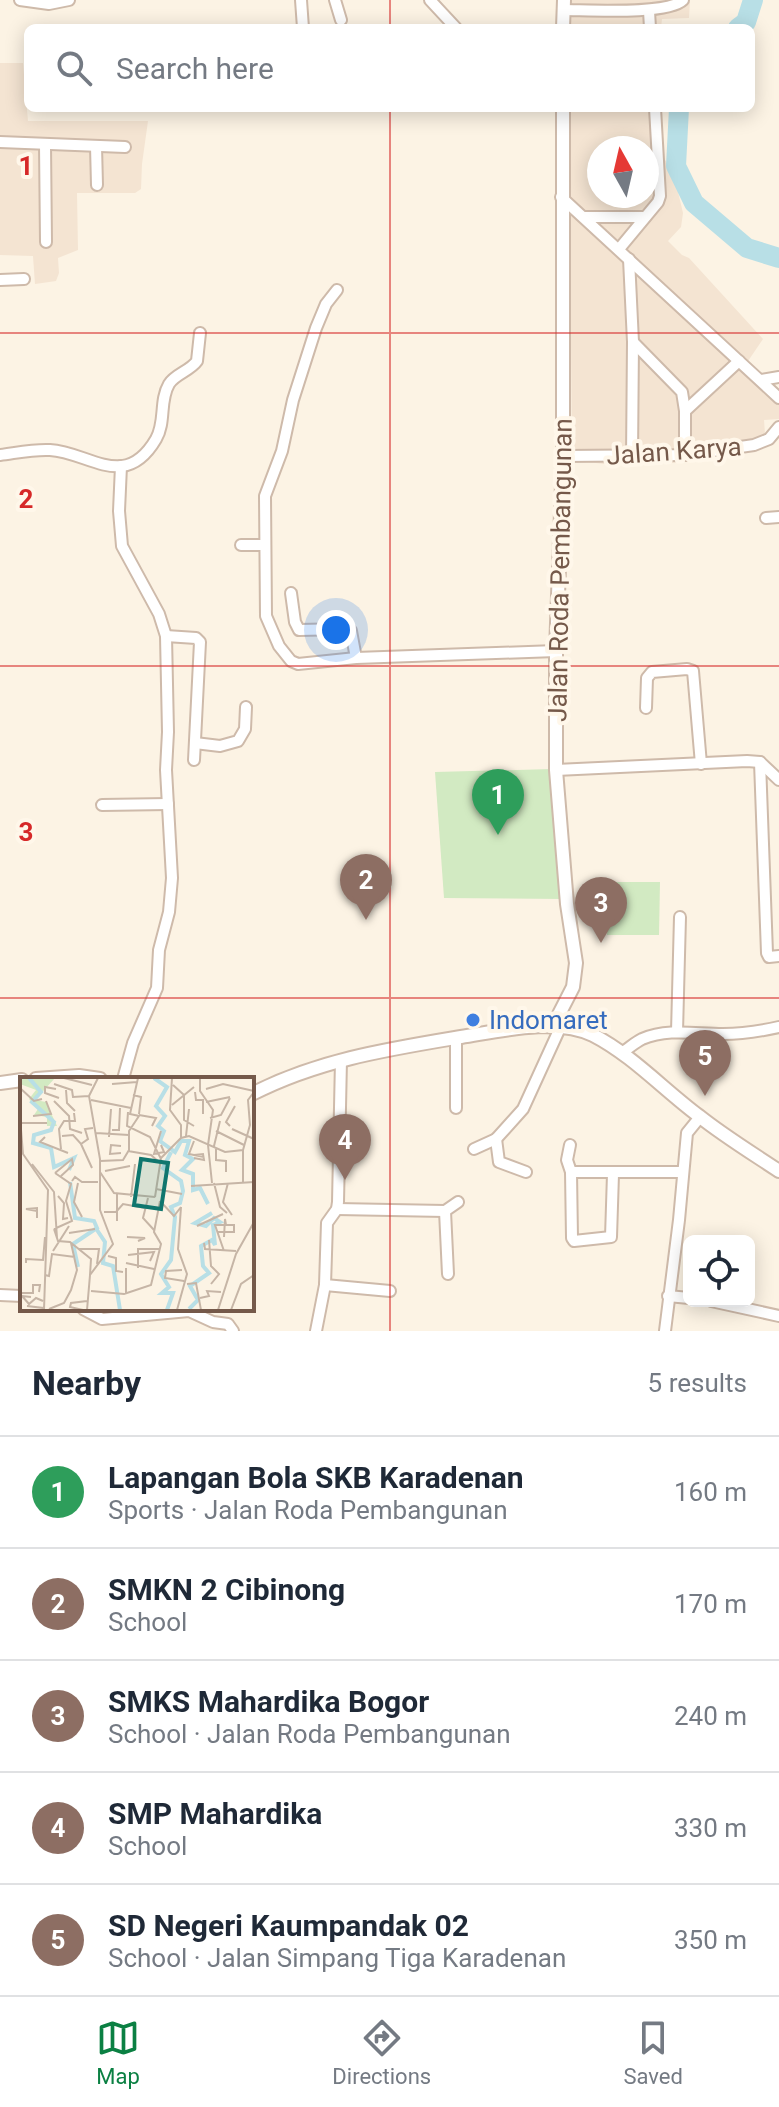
<!DOCTYPE html>
<html lang="en">
<head>
<meta charset="utf-8">
<style>
	body { margin:0; font-family:Roboto,sans-serif; background:#f2f2f3; color:#1f2937 }
	.controls { position:absolute; right:24px; bottom:24px; display:grid; overflow:hidden; border-radius:12px; box-shadow:0 4px 20px #0003 }
	.controls button { width:72px; height:72px; display:grid; place-items:center; padding:0; border:0; border-bottom:2px solid #e0e1e3; background:#fff; color:#1f2937; font:40px sans-serif }
	.compass { position:absolute; left:587px; top:136px; width:72px; height:72px; border-radius:50%; background:#fff; box-shadow:0 4px 20px #0003; rotate:352deg }
	.you { position:absolute; left:336px; top:630px; width:28px; height:28px; margin:-20px; border:6px solid #fff; border-radius:50%; background:#1a73e8; box-shadow:0 0 0 12px #1a73e833 }
	.badge { display:grid; place-items:center; width:52px; height:52px; border-radius:50%; background:#0b8043; color:#fff; font-size:26px; font-weight:700 }
	.pin { position:absolute; translate:-50% -66px; filter:drop-shadow(0 2px 4px #0008) }
	.pin::after { content:''; position:absolute; top:42px; width:28px; height:24px; background:inherit; clip-path:polygon(0 0,100% 0,50% 100%) }
	.list { margin:0; padding:0; list-style:none }
	h2 { display:flex; justify-content:space-between; align-items:center; height:104px; margin:0; padding:0 32px; font-size:34px }
	h2 small { font-size:26px; font-weight:400; color:#747a83 }
	.list li { display:grid; grid-template-columns:52px 1fr auto; gap:24px; align-items:center; box-sizing:border-box; height:112px; padding:0 32px; border-top:2px solid #e0e1e3 }
	.list b { display:block; font-size:30px; white-space:nowrap }
	.list p { margin:0; font-size:26px; white-space:nowrap; color:#747a83 }
	.list em { font-size:26px; font-style:normal; color:#747a83 }
	.icon { flex:none; width:44px; height:44px; fill:none; stroke:currentColor; stroke-width:2; stroke-linecap:round; stroke-linejoin:round }
	.map { position:relative; flex:none; width:779px; height:1331px; overflow:hidden }
	.search { position:absolute; background:#fff; box-shadow:0 4px 20px #0003; left:24px; right:24px; top:24px; height:88px; display:flex; align-items:center; gap:20px; box-sizing:border-box; padding:0 28px; border-radius:12px; color:#747a83; font-size:30px }
	.sheet { height:664px; background:#fff }
	nav { display:flex; justify-content:space-around; align-items:center; box-sizing:border-box; height:112px; border-top:2px solid #e0e1e3; background:#fff; font-size:22px; color:#747a83 }
	nav a { display:grid; justify-items:center; gap:4px }
	nav .on { color:#0b8043 }
	.map>svg:first-child { display:block }
</style>
</head>
<body>
<div class="map">
<svg width="779" height="1331" viewBox="0 0 779 1331">
	<rect width="100%" height="100%" fill="#fcf3e4"/>
	<g fill="#f4e4d2" fill-rule="evenodd">
		<polygon points="571,0 690,0 689,18 662,19 661,28 570,28"/>
		<polygon points="0,63 23,63 28,121 148,121 142,164 141,189 135,193 77,193 78,250 58,258 59,273 56,281 35,284 33,256 0,255"/>
		<path d="M569,108H661V153L674,175L683,213L681,227L668,241L682,255L689,258L763,339L744,367L779,393V419L764,420L766,447L743,451L732,457L651,465L604,464L572,460ZM599,148H647V196H599Z"/>
	</g>
	<g fill="#d2eac2">
		<polygon points="552,769 563,899 444,898 435,772"/>
		<polygon points="608,882 660,882 659,935 607,935"/>
	</g>
	<g fill="none" stroke-linecap="round" stroke-linejoin="round">
		<g stroke="#b8dfe6" stroke-width="20">
			<polyline points="738,28 746,22 753,0"/>
			<polyline points="679,108 676,166 694,203 747,248 779,258"/>
		</g>
		<g stroke="#cebaaa" stroke-width="14">
			<g id="minor">
				<polyline points="20,0 49,4 69,0"/>
				<polyline points="301,0 303,28"/>
				<polyline points="335,0 341,20"/>
				<polyline points="430,0 456,28"/>
				<path d="M563,10C588,10 668,15 683,0"/>
				<polyline points="649,11 650,28"/>
				<polyline points="0,142 125,147"/>
				<polyline points="45,145 46,242"/>
				<polyline points="96,146 97,185"/>
				<polyline points="561,197 779,398"/>
				<polyline points="584,217 645,217"/>
				<polyline points="619,249 658,202 660,196 655,108"/>
				<polyline points="629,259 633,342 632,457"/>
				<polyline points="0,280 24,279"/>
				<polyline points="337,290 326,304 316,328 293,400 282,451 265,496 266,616 279,646 291,661 298,664 356,658 556,651"/>
				<polyline points="633,342 682,392 685,411 685,455"/>
				<polyline points="761,380 779,377"/>
				<polyline points="685,411 739,361"/>
				<path d="M0,455C16,453 34,449 50,450C89,452 125,492 156,439C166,422 159,401 169,384C175,374 190,371 197,361L200,333"/>
				<polyline points="563,456 685,455 754,445 769,439 779,427"/>
				<polyline points="121,466 119,511 122,546 159,614 166,636 168,732 166,770 172,878 169,912 159,950 157,988 133,1043 123,1079"/>
				<polyline points="766,518 779,517"/>
				<polyline points="241,545 264,545"/>
				<polyline points="291,593 295,622 299,630 345,629 351,631 356,658"/>
				<polyline points="166,636 196,638 200,642 194,760"/>
				<polyline points="646,708 647,678 652,672 687,669 693,671 701,764"/>
				<polyline points="195,743 220,746 238,741 245,729 246,707"/>
				<polyline points="760,762 767,953 769,957 779,956"/>
				<polyline points="556,770 747,761 760,762 779,780"/>
				<polyline points="102,805 168,804"/>
				<polyline points="677,1032 680,917"/>
				<path d="M621,1053C628,1049 634,1043 642,1039C668,1028 696,1034 723,1034C742,1034 761,1031 779,1027"/>
				<polyline points="456,1108 456,1038"/>
				<polyline points="496,1139 499,1162 526,1172"/>
				<polyline points="570,1145 567,1160 571,1172 681,1172"/>
				<polyline points="474,1149 496,1139 523,1109 560,1028"/>
				<polyline points="571,1172 572,1238 574,1241 611,1237 613,1174"/>
				<polyline points="337,1209 445,1211"/>
				<polyline points="448,1274 445,1211 458,1202"/>
				<polyline points="325,1285 390,1291"/>
				<polyline points="0,1295 22,1296"/>
				<polyline points="668,1296 689,1298"/>
				<polyline points="711,1301 779,1316"/>
				<polyline points="83,1309 102,1319 189,1311 213,1322 228,1324 233,1331"/>
				<polyline points="316,1331 325,1285 327,1223 337,1209 338,1202 341,1060"/>
				<polyline points="665,1331 679,1220 687,1133 700,1117"/>
			</g>
		</g>
		<g stroke="#cebaaa" stroke-width="16">
			<g id="tertiary">
				<polyline points="563,28 564,0"/>
				<polyline points="553,1026 573,987 576,963 567,904 556,770 556,651 563,456 563,108"/>
				<polyline points="36,1079 79,1076 100,1079"/>
				<polyline points="0,1083 22,1080"/>
				<path d="M252,1094C318,1060 389,1049 461,1037C500,1031 556,1017 593,1035C632,1055 664,1090 699,1116C724,1136 752,1153 779,1171"/>
			</g>
		</g>
		<use href="#minor" stroke="#fff" stroke-width="10"/>
		<use href="#tertiary" stroke="#fff" stroke-width="12"/>
	</g>
	<path fill="none" stroke="#d62828" stroke-width="2" stroke-opacity="0.55" d="M390,0V28M390,108V1331M0,333H779M0,666H779M0,998H779"/>
	<circle fill="#3f7fe0" stroke="#fff7ea" stroke-width="3" cx="473" cy="1020" r="8"/>
	<g text-anchor="middle" dominant-baseline="central" stroke-width="8" stroke-linejoin="round" paint-order="stroke">
		<g font-size="26" fill="#75594a" stroke="#fff7ea">
			<text transform="translate(674 451) rotate(-4)">Jalan Karya</text>
			<text transform="translate(560 570) rotate(-89)">Jalan Roda Pembangunan</text>
		</g>
		<g font-size="26" fill="#366cbe" stroke="#fff7ea" text-anchor="start">
			<text x="489" y="1020">Indomaret</text>
		</g>
	</g>
	<g transform="translate(20 1077)">
		<rect width="234" height="234" fill="#fcf3e4"/>
		<path d="M0,1H35L15,23L26,25L37,49H27V40L14,38L18,32L9,22L16,13L0,7Z" fill="#d2eac2"/>
		<path fill="none" stroke="#b8dfe6" stroke-width="4" d="M9,1L21,15L12,25L34,45L31,53L14,58L13,66L31,71L34,90L54,81L49,93M134,1L147,10L136,29L145,39L138,49L144,54L140,64L155,75L161,64H169L165,78L173,82L162,93L173,97V113L180,111L188,127M50,105L55,141L74,144L77,151L53,167L58,190M77,153L85,165L83,186L93,189L100,233M169,232L178,223L170,209L189,196L183,189L181,169L192,163L195,168L193,148L200,145L194,141L186,149L175,146L192,136M147,233L153,216H142L149,210L141,197L151,183L155,140L151,130L160,126L163,114L161,104L143,91L151,75"/>
		<path fill="none" stroke="#c6b5a6" stroke-width="2" d="M44,1L72,8M152,1L150,33L161,48V61M180,1V14L193,33L188,68M34,7L52,13L53,20L69,19M92,7L117,5M153,8L164,18V43L174,49M0,11L14,24L22,22M36,12L25,10V16L39,21M186,12L203,7L234,14M46,13L47,26L55,34M175,15L176,23H183V37M113,18L121,20L119,37M71,23L111,31M34,24L49,39L50,52L62,56M186,25L210,20M152,28L174,10M108,35L107,49L130,60L141,82M119,38L136,41L132,49M13,39L31,37L26,24M0,40L3,77L28,113L24,233M190,41L201,38L210,21M2,46H27M210,49L206,45L215,29M212,52L234,62M92,53H99L100,31M196,54L224,68M76,56L109,58M42,59L53,58L61,67L68,62L65,52L73,51M166,59L169,32M25,60L20,65L48,76M89,60L91,32M174,64L169,77L184,80M61,67L72,91M141,68L144,75L134,77L141,54M188,68L192,106M101,69L91,68L90,77L101,76M194,69L200,44M41,72L39,52L44,44H55L54,36M196,72V83L206,84V95M223,73V105M108,74L131,78L140,86M174,78L183,77L184,83L174,81M80,84L103,83L109,73V54L119,39L110,37L118,1M12,87L34,115L37,161M85,94L110,89M80,95L94,116L135,120M35,96L52,82L53,88L41,99M52,104L55,100L62,105H78M58,106L54,125L62,140M194,106L200,130L207,136M208,106L203,125L212,138M171,109L234,105M136,112L162,117M38,119L44,126L43,142L48,141M111,120L115,87M135,120L141,81L161,61L169,59L205,75L223,73L230,48L228,23L234,15M128,121L123,141L134,153M140,124L154,139L161,130M17,134L6,132L17,131V141M84,135H96L103,127L125,131M97,144V116M177,149L203,137M34,152L52,144L46,124L51,107L35,96M34,152L38,164L50,165L71,182L70,198M198,155H214V148H195L204,174M49,156L75,152M107,160L125,161L118,164M204,160L205,142L206,148M189,163L191,189L199,197L191,207M184,166L185,172L216,174M59,172H79L77,187M33,174L49,149M108,178L134,175L130,184M88,179L96,181V194L103,195M6,186V182L23,183L25,160M106,186L134,192M106,191V217M118,191V172H139M162,193L146,194L145,201L164,204M25,198L29,199L32,177L55,180M167,207L176,206L181,233M71,214L104,217L131,208L141,167L134,155L140,124M0,216H13V208H20L19,215M11,220L2,219L9,227L16,221L23,224M180,221L189,219L187,214L201,215M23,231L7,229L24,231M29,232L44,226L51,213L57,193L51,166M63,233L50,230L51,226L67,224M67,233L70,198L93,167L80,133V82L69,19L78,1M157,233L167,197L158,172L161,130M198,233L216,177L234,145M211,233L221,207L234,198"/>
		<path fill="#0f766e" fill-opacity="0.15" stroke="#0f766e" stroke-width="4" d="M121,82L148,86L141,132L114,128Z"/>
		<rect width="234" height="234" fill="none" stroke="#75594a" stroke-width="4"/>
	</g>
	<g font-size="26" text-anchor="middle" font-weight="bold" fill="#d62828" stroke="#fff7ea" stroke-width="8" stroke-linejoin="round" paint-order="stroke">
		<text x="26" y="175">1</text>
		<text x="26" y="508">2</text>
		<text x="26" y="841">3</text>
	</g>
</svg>
<div class="controls">
<button><svg class="icon" aria-label="locate" viewBox="0 0 24 24"><circle cx="12" cy="12" r="6"/><path d="M12 2v4M12 18v4M2 12h4M18 12h4"/></svg></button>
</div>
<svg class="compass" viewBox="-18 -18 36 36"><path d="M0-13l5 13h-10z" fill="#e53935"/><path d="M0 13l5-13h-10z" fill="#747a83"/></svg>
<div class="you"></div>
<div class="pin badge" style="left:498px;top:835px;background:#2e9e5b">1</div>
<div class="pin badge" style="left:366px;top:920px;background:#8d6e63">2</div>
<div class="pin badge" style="left:601px;top:943px;background:#8d6e63">3</div>
<div class="pin badge" style="left:345px;top:1180px;background:#8d6e63">4</div>
<div class="pin badge" style="left:705px;top:1096px;background:#8d6e63">5</div>
<div class="search"><svg class="icon" aria-label="search" viewBox="0 0 24 24"><circle cx="10" cy="10" r="6"/><path d="M15 15l6 6"/></svg>Search here</div>
</div>
<section class="sheet">
<h2>Nearby<small>5 results</small></h2>
<ul class="list">
<li><span class="badge" style="background:#2e9e5b">1</span><div><b>Lapangan Bola SKB Karadenan</b><p>Sports · Jalan Roda Pembangunan</p></div><em>160 m</em></li>
<li><span class="badge" style="background:#8d6e63">2</span><div><b>SMKN 2 Cibinong</b><p>School</p></div><em>170 m</em></li>
<li><span class="badge" style="background:#8d6e63">3</span><div><b>SMKS Mahardika Bogor</b><p>School · Jalan Roda Pembangunan</p></div><em>240 m</em></li>
<li><span class="badge" style="background:#8d6e63">4</span><div><b>SMP Mahardika</b><p>School</p></div><em>330 m</em></li>
<li><span class="badge" style="background:#8d6e63">5</span><div><b>SD Negeri Kaumpandak 02</b><p>School · Jalan Simpang Tiga Karadenan</p></div><em>350 m</em></li>
</ul>
</section>
<nav>
<a class="on"><svg class="icon" aria-label="map" viewBox="0 0 24 24"><path d="M3 6l6-2 6 2 6-2v14l-6 2-6-2-6 2zM9 4v14M15 6v14"/></svg>Map</a>
<a><svg class="icon" aria-label="directions" viewBox="0 0 24 24"><path d="M12 3l9 9-9 9-9-9zM9 14v-3h6M13 9l2 2-2 2"/></svg>Directions</a>
<a><svg class="icon" aria-label="saved" viewBox="0 0 24 24"><path d="M7 4h10v16l-5-4-5 4z"/></svg>Saved</a>
</nav>
</body>
</html>
